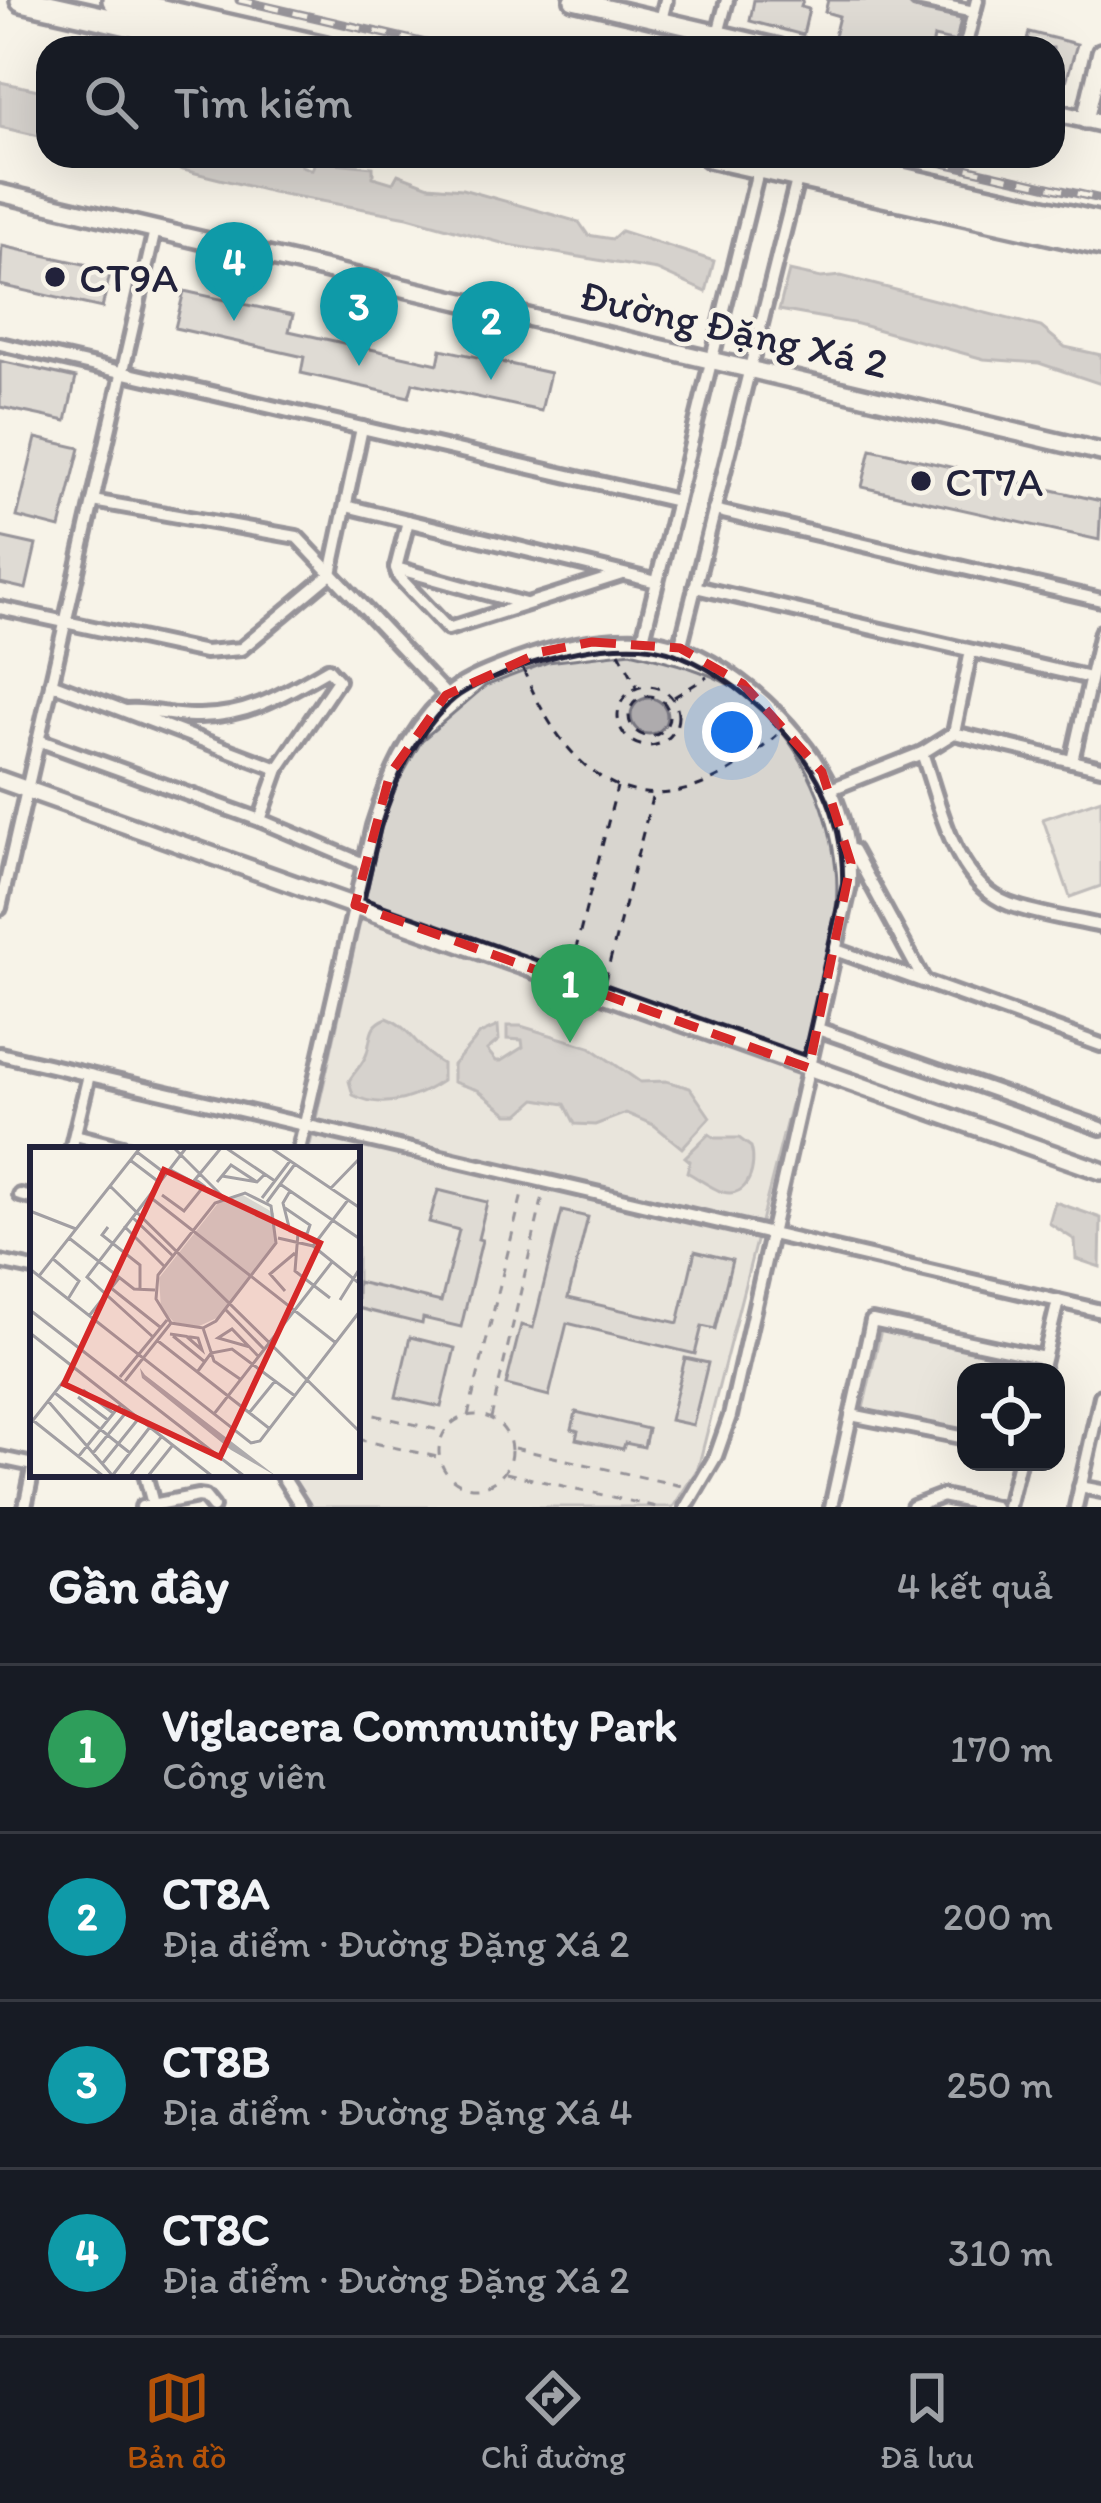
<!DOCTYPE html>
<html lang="vi">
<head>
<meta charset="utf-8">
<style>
	body { margin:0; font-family:Itim,sans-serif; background:#242831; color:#f1f3f6 }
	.controls { position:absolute; right:36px; bottom:36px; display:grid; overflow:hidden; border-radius:24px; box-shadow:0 12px 48px #0002 }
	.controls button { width:108px; height:108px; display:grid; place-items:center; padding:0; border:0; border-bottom:3px solid #363941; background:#171b24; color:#f1f3f6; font:60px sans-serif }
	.you { position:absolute; left:732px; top:732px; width:42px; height:42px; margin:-30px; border:9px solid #fff; border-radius:50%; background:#1a73e8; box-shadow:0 0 0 18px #1a73e833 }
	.badge { display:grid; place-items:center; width:78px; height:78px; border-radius:50%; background:#b45309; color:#fff; font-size:39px; font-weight:700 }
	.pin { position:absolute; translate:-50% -99px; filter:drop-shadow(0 3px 6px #0008) }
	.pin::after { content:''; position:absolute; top:63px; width:42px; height:36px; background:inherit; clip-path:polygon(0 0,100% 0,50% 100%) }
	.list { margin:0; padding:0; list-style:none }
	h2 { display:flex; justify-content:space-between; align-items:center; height:156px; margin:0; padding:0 48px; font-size:51px }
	h2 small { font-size:39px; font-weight:400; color:#9ea1a6 }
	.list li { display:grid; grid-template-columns:78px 1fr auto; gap:36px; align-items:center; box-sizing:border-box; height:168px; padding:0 48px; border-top:3px solid #363941 }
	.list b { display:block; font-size:45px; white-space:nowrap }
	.list p { margin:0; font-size:39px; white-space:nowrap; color:#9ea1a6 }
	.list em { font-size:39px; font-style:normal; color:#9ea1a6 }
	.icon { flex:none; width:66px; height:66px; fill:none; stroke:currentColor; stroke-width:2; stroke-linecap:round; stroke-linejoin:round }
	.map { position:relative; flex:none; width:1101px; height:1507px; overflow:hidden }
	.search { position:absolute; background:#171b24; box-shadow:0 12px 48px #0002; left:36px; right:36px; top:36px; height:132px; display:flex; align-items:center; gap:30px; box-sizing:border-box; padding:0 42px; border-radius:36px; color:#9ea1a6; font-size:45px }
	.sheet { height:828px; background:#171b24 }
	nav { display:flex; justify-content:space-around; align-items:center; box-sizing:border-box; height:168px; border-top:3px solid #363941; background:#171b24; font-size:33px; color:#9ea1a6 }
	nav a { display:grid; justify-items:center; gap:6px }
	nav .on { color:#b45309 }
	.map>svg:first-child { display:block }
</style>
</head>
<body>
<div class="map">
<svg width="1101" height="1507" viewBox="0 0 1101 1507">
	<rect width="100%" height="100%" fill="#f7f3e8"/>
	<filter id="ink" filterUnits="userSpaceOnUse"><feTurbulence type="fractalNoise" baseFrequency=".00833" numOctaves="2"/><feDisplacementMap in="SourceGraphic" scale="24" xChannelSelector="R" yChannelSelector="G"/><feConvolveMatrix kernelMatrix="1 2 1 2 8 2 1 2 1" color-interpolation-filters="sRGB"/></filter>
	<g filter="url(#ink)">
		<g fill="#d8d5cf" stroke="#7d7c85" stroke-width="3">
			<path d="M631,652C668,662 712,670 743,694C798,735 829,803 836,870C839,891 835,915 834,936L698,1468L673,1507H306L287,1474H357V1150H309L387,802L422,740L485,686L548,662Z"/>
			<polygon points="1101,799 1101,886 1070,897 1043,819"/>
			<polygon points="881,1330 1024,1362 1021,1372 966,1372 966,1432 863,1409"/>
		</g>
		<g fill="#aeabad" stroke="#76747f" stroke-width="3">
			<polygon points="0,82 48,92 48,138 0,127"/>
			<polygon points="127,156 299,156 301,166 312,170 315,161 373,167 373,177 393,183 398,174 429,186 462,189 579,222 588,235 612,239 621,231 714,261 706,292 657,270 509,245 408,217 272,192"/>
			<polygon points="789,271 821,278 841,276 1041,327 1065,347 1101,355 1101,384 1039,363 984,359 858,324 779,310"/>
			<circle cx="649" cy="716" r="18"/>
			<path d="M387,1018C409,1026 420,1052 442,1064V1081C415,1099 383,1110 353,1095L349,1081C354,1072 364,1063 367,1053C372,1036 368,1026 387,1018Z"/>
			<polygon points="498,1026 499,1040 487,1050 496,1061 501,1061 523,1047 522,1040 507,1039 507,1026 521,1026 590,1047 640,1082 666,1081 690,1088 710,1117 682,1148 654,1125 626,1113 595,1125 575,1124 565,1104 536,1099 519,1114 508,1114 478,1090 453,1082 453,1065 480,1034"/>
			<path d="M709,1134L715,1138H739L751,1147C757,1165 749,1199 723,1192C716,1191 694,1176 687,1172L690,1161L685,1157Z"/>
			<polygon points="1055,1202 1101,1218 1100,1267 1076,1259 1075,1240 1049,1223"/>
		</g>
		<g fill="#c2bfbd" stroke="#22223b" stroke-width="3">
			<polygon points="754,0 803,0 801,7 809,9 803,35 750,21"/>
			<polygon points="828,0 907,0 914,9 961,19 956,42 934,37 932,48 859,48 833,41 839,16 825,12"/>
			<polygon points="1029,32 1077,44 1063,92 1053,90 1053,48 1025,48"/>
			<polygon points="2,246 111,270 102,308 0,285"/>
			<polygon points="184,291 293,315 289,331 438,364 441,349 550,373 541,411 413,383 409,397 301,373 304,357 175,328"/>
			<polygon points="0,361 76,378 66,421 0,407"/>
			<polygon points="36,438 80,448 60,528 17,517"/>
			<polygon points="871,449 1101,501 1099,540 862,487"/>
			<polygon points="0,537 36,545 26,589 0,583"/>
			<polygon points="438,1190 487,1202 478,1239 482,1240 461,1327 423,1318 422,1324 357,1308 357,1282 441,1302 459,1230 429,1222"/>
			<polygon points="562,1211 588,1217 568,1298 678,1323 695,1251 732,1260 715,1329 702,1326 695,1354 567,1323 549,1396 506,1385 521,1325 533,1328"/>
			<polygon points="410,1337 455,1348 441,1407 396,1397"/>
			<polygon points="685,1358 708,1363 693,1425 670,1420"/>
			<polygon points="576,1412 648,1429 644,1447 625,1443 623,1449 576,1439 578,1431 572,1429"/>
		</g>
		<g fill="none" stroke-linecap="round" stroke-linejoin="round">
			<g stroke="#22223b" stroke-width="20">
				<g id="street">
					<polyline points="917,0 974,12"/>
					<polyline points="661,20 666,0"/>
					<polyline points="718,34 727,0"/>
					<polyline points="965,48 977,0"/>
					<polyline points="0,344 677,501"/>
					<polyline points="93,501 297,537 446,695"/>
					<polyline points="346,506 657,582"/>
					<polyline points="714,510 1101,600"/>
					<polyline points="396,568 408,521"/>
					<polyline points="695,587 1090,678"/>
					<polyline points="525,604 396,568 399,577 448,629 622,574"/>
					<polyline points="0,608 205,652 241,649 331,574 362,428"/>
					<polyline points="643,639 759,167"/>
					<polyline points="680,648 798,176"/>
					<path d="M51,683L278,769L338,680L328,669C283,695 246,718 193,716C170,716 150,709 126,711"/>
					<polyline points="954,733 971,651"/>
					<polyline points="38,740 260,820 364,864"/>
					<path d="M922,753C940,803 954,883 1009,904C1038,915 1071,919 1101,926"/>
					<polyline points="1072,761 1101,632"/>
					<polyline points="831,789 922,753 954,733 1101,768"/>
					<polyline points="260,820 278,769"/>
					<polyline points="853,850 924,981"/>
					<polyline points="0,908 155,230"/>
					<polyline points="836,950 1101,1045"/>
					<polyline points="818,1029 1101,1128"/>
					<polyline points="0,1054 1101,1311"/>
					<polyline points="75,1135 134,1150"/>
					<polyline points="71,1150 89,1075"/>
					<path d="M299,1150L373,826C388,778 407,734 443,699C460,681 493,670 516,661C554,647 600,637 642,639C714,644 801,724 830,787C844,817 851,852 850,885L730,1416L716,1456L686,1507"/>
					<polyline points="20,1195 33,1198"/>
					<polyline points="0,1262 33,1269"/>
					<polyline points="1041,1372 1058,1301"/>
					<polyline points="851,1415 966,1438"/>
					<polyline points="0,1458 33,1465"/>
					<polyline points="145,1474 153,1504"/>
					<polyline points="281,1474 302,1507"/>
					<polyline points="1080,1487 1101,1491"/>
					<polyline points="25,1507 33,1469"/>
					<polyline points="142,1507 198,1496 205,1497 213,1507"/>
					<polyline points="831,1507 872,1321 1044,1358"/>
					<polyline points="913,1507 942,1496 994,1507"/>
					<polyline points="1008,1507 1019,1462"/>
					<polyline points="1076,1507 1101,1396"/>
				</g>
			</g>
			<g stroke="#22223b" stroke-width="24">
				<g id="secondary">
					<polyline points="573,0 779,48"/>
					<polyline points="1053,112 1101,123"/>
					<polyline points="1085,120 1101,52"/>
					<polyline points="0,193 1101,452"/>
					<polyline points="0,780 1101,1171"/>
				</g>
			</g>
			<g stroke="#22223b" stroke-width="30">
				<g id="highway">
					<polyline points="22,0 234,48"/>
					<polyline points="114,0 325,48"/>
					<polyline points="710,156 1101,244"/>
					<polyline points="800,156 1101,224"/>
				</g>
			</g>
			<g stroke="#22223b" stroke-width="3" stroke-dasharray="9 9" stroke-linecap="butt">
				<polyline points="619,652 637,686"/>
				<path d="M523,669C577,802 665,836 777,735"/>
				<circle cx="648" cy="716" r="30"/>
				<circle cx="649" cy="716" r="20"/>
				<polyline points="674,697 707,677"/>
				<polyline points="571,968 617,787"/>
				<polyline points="605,980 652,798"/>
				<polyline points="357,1411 443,1431"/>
				<circle cx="475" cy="1451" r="36"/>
				<polyline points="468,1416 523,1190"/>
				<polyline points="491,1418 544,1192"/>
				<polyline points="357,1439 437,1457"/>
				<polyline points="514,1448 686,1487"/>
				<polyline points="506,1473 656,1507"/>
			</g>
			<use href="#street" stroke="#f7f3e8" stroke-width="10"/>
			<use href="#secondary" stroke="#f7f3e8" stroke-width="15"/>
			<use href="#highway" stroke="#f7f3e8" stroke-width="21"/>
			<g stroke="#22223b" stroke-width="9">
				<g id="rail">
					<polyline points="239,0 447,48"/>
					<polyline points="913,156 1101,199"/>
				</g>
			</g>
			<use href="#rail" stroke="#f7f3e8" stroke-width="4.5" stroke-dasharray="14" stroke-linecap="butt"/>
		</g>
	</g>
	<path d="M0 0H1101V1507H0ZM592,642L680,648L743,684L822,772L851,863L809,1068L355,905L390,774L446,695L541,652Z" fill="#f7f3e8" fill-opacity=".55" fill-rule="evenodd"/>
	<path fill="none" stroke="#d62828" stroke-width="9" stroke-dasharray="24 15" stroke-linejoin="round" d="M592,642L680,648L743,684L822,772L851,863L809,1068L355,905L390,774L446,695L541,652Z"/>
	<g fill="#22223b" stroke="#f7f3e8" stroke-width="4.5">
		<circle cx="55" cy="277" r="12"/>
		<circle cx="921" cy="481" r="12"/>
	</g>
	<g text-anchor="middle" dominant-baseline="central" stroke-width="9" stroke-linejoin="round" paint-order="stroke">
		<g font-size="42" fill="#22223b" stroke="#f7f3e8" text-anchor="start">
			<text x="79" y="277">CT9A</text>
			<text x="945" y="481">CT7A</text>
		</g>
		<g font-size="42" fill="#22223b" stroke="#f7f3e8">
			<text transform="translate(734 329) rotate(13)">Đường Đặng Xá 2</text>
		</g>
	</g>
	<g transform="translate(30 1147)">
		<rect width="330" height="330" fill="#f7f3e8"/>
		<path d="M211,47L244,66L246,96L189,170L167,180L144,175L131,162L129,131L189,55Z" fill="#d8d5cf"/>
		<path d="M110,221L115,228L246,329L201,303L112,231Z" fill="#aeabad"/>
		<path fill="none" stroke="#a29fa3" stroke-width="3" d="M144,1L193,50M196,1L245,34M241,1L330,61M107,5L136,27M100,13L129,35M139,22L163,35L191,1M192,29L227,35L235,27M187,35L201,18L227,35M250,37L330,92M80,39L330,285M301,41L330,11M215,46L241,59L246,96L186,174L173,181L141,176L126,152L128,128L185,56ZM132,48L154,64L174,39L166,33M120,50L306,196M232,51L260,14M237,55L265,17M255,61L280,78L277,87L260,84L253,56L260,44M0,64L46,82M102,70L143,109M94,79L134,119M78,80L72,88L110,118V142M268,86L265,124L300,151M39,91L104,142L125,143M248,91L283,99L330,137M283,99L318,53M22,111L49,134L38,152M0,122L221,296L230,294L330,164M9,129L110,1M81,141L130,180M255,144L240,127L265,106M310,153L330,121M0,163L214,329M196,163L234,202M59,169L89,131M173,181L184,214L210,232M0,186L182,329M140,187L168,191L172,203L156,189M143,189L175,215M123,190L57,130L156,1M128,194L240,282M220,200L188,191L202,182L228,209M168,224L181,206L202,202L265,249M90,230L137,173M95,234L141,176M53,243L83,266M25,246L100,306M48,250L78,273M18,254L82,328M219,266L245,234M184,267L302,115M0,271L73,329M0,277L44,221M63,306L98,263M48,310L91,257M72,317L109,271M82,329L120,280M100,329L132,289M118,329L142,299"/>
		<path fill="#d62828" fill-opacity="0.15" stroke="#d62828" stroke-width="6" d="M134,23L290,96L190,310L34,237Z"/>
		<rect width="330" height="330" fill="none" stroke="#22223b" stroke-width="6"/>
	</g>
</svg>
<div class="controls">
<button><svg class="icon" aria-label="locate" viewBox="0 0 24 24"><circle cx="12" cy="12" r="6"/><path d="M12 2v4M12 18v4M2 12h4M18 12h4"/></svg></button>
</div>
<div class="you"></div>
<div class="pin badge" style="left:570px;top:1043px;background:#2e9e5b">1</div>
<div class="pin badge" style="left:491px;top:380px;background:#0f9aa8">2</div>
<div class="pin badge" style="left:359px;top:366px;background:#0f9aa8">3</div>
<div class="pin badge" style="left:234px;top:321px;background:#0f9aa8">4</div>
<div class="search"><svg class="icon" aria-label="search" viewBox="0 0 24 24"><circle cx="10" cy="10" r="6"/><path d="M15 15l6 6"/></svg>Tìm kiếm</div>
</div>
<section class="sheet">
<h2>Gần đây<small>4 kết quả</small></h2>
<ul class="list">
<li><span class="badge" style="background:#2e9e5b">1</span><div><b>Viglacera Community Park</b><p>Công viên</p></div><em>170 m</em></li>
<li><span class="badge" style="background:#0f9aa8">2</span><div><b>CT8A</b><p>Địa điểm · Đường Đặng Xá 2</p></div><em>200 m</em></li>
<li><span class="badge" style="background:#0f9aa8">3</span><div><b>CT8B</b><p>Địa điểm · Đường Đặng Xá 4</p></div><em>250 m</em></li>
<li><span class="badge" style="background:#0f9aa8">4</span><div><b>CT8C</b><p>Địa điểm · Đường Đặng Xá 2</p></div><em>310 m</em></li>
</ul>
</section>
<nav>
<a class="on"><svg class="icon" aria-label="map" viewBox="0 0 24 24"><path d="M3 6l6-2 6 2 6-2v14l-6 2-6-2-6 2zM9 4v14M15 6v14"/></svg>Bản đồ</a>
<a><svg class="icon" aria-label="directions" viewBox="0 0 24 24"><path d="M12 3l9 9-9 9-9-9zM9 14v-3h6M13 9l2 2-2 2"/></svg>Chỉ đường</a>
<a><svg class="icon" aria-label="saved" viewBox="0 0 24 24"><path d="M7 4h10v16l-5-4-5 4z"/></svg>Đã lưu</a>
</nav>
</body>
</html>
